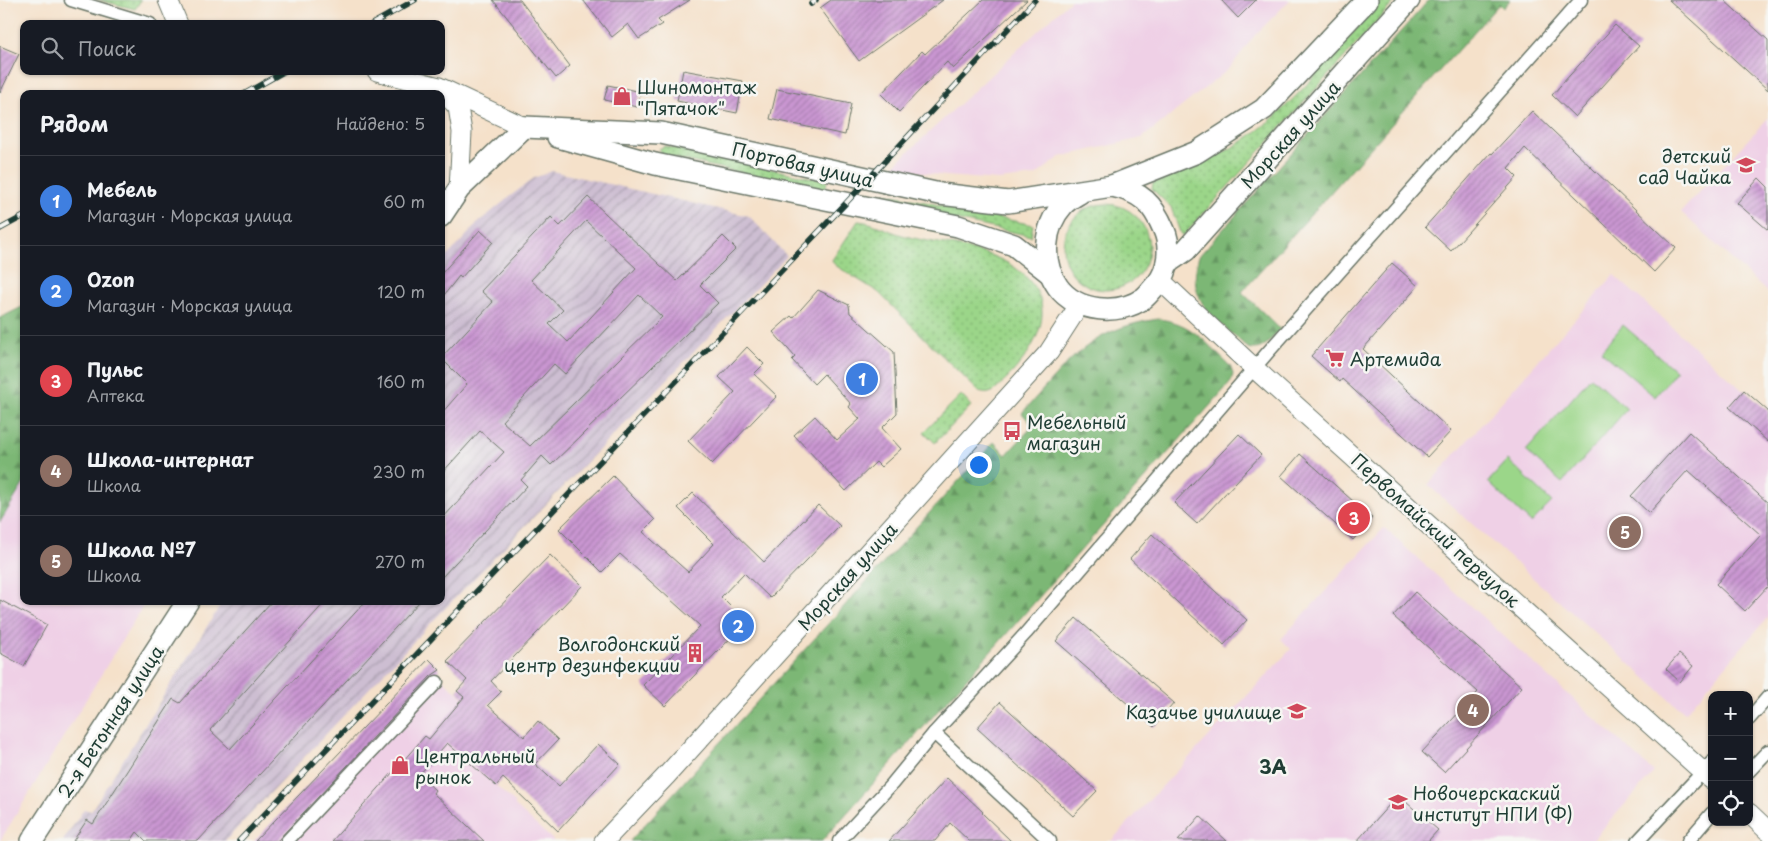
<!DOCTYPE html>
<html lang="ru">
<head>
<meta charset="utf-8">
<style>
	body { margin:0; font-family:"Playpen Sans",sans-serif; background:#242831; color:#f1f3f6 }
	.controls { position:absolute; right:15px; bottom:15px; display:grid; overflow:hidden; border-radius:10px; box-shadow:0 1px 4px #0004 }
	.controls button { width:45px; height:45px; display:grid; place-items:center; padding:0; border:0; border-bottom:1px solid #363941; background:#171b24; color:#f1f3f6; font:25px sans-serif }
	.you { position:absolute; left:978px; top:464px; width:18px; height:18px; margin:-12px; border:4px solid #fff; border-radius:50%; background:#1a73e8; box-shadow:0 0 0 8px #1a73e833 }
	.badge { display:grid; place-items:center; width:32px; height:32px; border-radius:50%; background:#d1495b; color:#fff; font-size:16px; font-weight:700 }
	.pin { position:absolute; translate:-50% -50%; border:2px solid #fff; box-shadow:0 1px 5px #0006 }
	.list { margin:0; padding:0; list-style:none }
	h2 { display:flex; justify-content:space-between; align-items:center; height:65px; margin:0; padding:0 20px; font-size:21px }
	h2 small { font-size:16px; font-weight:400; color:#9ea1a6 }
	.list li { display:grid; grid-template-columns:32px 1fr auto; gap:15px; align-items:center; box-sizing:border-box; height:90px; padding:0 20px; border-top:1px solid #363941 }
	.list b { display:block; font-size:19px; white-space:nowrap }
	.list p { margin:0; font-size:16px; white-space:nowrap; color:#9ea1a6 }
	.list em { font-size:16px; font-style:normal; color:#9ea1a6 }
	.icon { flex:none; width:28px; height:28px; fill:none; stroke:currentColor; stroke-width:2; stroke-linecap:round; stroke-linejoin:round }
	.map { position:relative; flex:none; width:1768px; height:841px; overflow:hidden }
	.search { position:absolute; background:#171b24; box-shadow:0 1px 4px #0004; left:20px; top:20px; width:425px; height:55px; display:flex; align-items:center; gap:12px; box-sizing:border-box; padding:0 18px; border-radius:10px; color:#9ea1a6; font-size:19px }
	.panel { position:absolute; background:#171b24; box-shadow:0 1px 4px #0004; left:20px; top:90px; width:425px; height:515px; border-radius:10px }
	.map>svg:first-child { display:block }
</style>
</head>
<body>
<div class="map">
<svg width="1768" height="841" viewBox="0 0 1768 841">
	<defs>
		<pattern id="industrial-furrows" width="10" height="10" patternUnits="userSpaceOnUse" patternTransform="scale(1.25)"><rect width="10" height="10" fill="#cdbed2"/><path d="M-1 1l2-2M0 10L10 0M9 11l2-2" fill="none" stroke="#a69cab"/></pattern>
		<pattern id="grass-dots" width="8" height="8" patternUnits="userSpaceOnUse" patternTransform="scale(1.25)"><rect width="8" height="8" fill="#9bd689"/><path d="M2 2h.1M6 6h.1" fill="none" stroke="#7eaf71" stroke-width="1.8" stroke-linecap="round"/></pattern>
		<pattern id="forest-firs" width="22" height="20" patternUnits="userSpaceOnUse" patternTransform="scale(1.25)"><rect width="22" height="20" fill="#7cb775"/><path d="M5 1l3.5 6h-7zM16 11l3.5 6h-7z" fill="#659661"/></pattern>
		<pattern id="building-hatch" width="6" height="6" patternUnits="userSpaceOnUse" patternTransform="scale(1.25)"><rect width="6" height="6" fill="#ca96d2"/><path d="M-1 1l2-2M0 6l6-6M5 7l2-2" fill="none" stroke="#a37cab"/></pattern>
	</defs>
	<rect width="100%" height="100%" fill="#f6f6f2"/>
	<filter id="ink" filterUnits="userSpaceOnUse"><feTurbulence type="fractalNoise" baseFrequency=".02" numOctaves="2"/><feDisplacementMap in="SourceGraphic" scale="10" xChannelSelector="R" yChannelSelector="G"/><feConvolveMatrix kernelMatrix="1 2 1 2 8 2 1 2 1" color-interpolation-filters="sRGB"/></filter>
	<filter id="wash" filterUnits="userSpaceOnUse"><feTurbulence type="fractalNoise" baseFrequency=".0096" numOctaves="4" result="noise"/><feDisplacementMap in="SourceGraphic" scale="20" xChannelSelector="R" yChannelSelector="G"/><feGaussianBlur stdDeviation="1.12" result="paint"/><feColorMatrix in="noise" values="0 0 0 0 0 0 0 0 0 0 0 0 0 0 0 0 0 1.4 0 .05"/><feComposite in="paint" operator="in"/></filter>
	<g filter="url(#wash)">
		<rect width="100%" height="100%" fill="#f5e1ca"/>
		<g fill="#efd0e6">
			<polygon points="1071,0 1290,0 1255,35 1229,69 1142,138 1060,157 1035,176 999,180 946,176 891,168"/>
			<polygon points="1768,118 1768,293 1681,212"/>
			<polygon points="1614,275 1768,413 1768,617 1685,713 1428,485"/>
			<polygon points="24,480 24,601 146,601 0,841 0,519"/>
			<polygon points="1384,528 1654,772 1592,841 1111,841 1291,649 1281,639"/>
			<polygon points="425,663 476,710 448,744 515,803 515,806 554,841 254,841"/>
		</g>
		<polygon fill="url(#industrial-furrows)" points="552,171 749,216 787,256 433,621 225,841 63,841 84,809 91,811 223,601 441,601 441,263 479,222 513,194 534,178"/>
		<g fill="url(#grass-dots)" stroke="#5d8a5e">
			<polygon points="98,0 141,0 135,9"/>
			<path d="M1382,0H1396L1204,213L1184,235H1181L1171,207L1152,189L1153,183C1196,168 1238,149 1273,118C1311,84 1347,38 1382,0Z"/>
			<polygon points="664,146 827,181 825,191 661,155 659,149"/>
			<polygon points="888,194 1033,225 1031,236 885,205 882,199"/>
			<circle cx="1106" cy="247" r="43"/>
			<path d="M858,221C873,222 888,231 902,235C946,248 1009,245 1036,290C1054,321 1028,357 1007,378C998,387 993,397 979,392L878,292L835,265L832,260Z"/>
			<polygon points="961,395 971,406 935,443 924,432"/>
		</g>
		<g fill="url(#forest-firs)" stroke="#4e7a54">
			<path d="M1429,0H1510L1503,8L1499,4L1242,292L1280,329C1271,339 1263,353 1248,348C1217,319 1184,303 1199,256Z"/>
			<polygon points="24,306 24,483 0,522 0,318"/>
			<path d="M1158,319C1192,322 1206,343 1230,366L1233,374L1231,382L822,841H630L994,442L1006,455L1033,426L1022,413C1067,364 1087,329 1158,319Z"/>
		</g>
		<g fill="#9bd689" stroke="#5d8a5e">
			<polygon points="1623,325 1676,371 1655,397 1601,351"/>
			<polygon points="1591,377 1627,409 1562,483 1526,451"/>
			<polygon points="1508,460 1552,502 1531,523 1488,482"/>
		</g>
		<g id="blocks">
			<g fill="url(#building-hatch)" fill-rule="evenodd">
				<polygon points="493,0 520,0 570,66 556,78"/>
				<polygon points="583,0 690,0 658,20 662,24 639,39 628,24 612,37"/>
				<polygon points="831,0 943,0 859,61 820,8"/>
				<polygon points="983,0 1027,0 953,69 947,62 899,112 881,94 922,51 925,54"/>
				<polygon points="1221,0 1256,0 1238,18"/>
				<polygon points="1669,0 1724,0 1768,40 1768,90"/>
				<polygon points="1615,25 1639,46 1575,117 1552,95"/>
				<polygon points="0,46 19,54 0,93"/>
				<polygon points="683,70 743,81 737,113 677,101"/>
				<polygon points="608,85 641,92 637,107 604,100"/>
				<polygon points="777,89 851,104 845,135 770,119"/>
				<polygon points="1532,111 1676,248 1654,272 1525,148 1508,168 1517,177 1451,251 1425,227 1491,153 1492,154"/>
				<polygon points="1759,178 1768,187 1768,230 1737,203"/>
				<path d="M588,197L677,281L723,236L736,249L700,285L718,303L551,465L542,456L521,480L527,486L441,578V520L504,452L480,431L441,474V414L467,384L441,358L493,302L481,291L551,217L560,226ZM586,221L636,268L568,342L549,324L563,310L531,280ZM639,295L662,317L530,446L502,421L554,364L565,374Z"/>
				<polygon points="480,230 493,242 461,278 459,276 441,299 441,274"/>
				<polygon points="1392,263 1418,286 1363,349 1451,431 1427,457 1342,379 1340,382 1311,356"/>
				<polygon points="818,290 849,305 850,313 894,352 897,413 882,428 901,449 881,467 876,462 846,491 794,435 815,416 837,440 860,419 849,407 851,404 824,374 814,384 792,360 795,357 773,332 791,316 793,318"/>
				<polygon points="747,347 764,364 754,374 777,396 712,464 688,441 735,392 719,377"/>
				<polygon points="1744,390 1768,411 1768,442 1729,407"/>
				<polygon points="1689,432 1768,503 1768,586 1745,611 1716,584 1761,535 1688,470 1649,513 1631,496"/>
				<polygon points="1239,434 1261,455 1197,524 1174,503"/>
				<polygon points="1300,454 1372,518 1353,540 1281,476"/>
				<polygon points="613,476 655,520 643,532 688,572 714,544 678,508 693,493 764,562 818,505 840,526 770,598 744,573 721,597 746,622 665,706 643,685 700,626 620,554 602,572 559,529"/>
				<polygon points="1152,534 1247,620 1224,645 1130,559"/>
				<polygon points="550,555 582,586 491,681 501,692 488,705 524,737 538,721 558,740 535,764 559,786 598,744 620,764 558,831 503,778 496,786 447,743 419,775 435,790 433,793 484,841 332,841 425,736 429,739 464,697 457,691 467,680 447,661"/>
				<polygon points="1415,592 1522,687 1444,772 1422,752 1478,692 1393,616"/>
				<polygon points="0,600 47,625 24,666 0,653"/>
				<polygon points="272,601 326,601 210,730 230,749 366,601 420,601 198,841 146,841 137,832 131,841 73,841 87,820 93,824 173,699 180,703"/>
				<polygon points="1076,618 1174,703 1154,727 1056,641"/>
				<polygon points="1679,654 1693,666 1680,682 1666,669"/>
				<polygon points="429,659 440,670 431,676 277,841 255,841"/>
				<polygon points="1000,702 1097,791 1073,816 977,728"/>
				<polygon points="947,778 983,812 982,813 1011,841 969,841 950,823 935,841 889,841"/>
				<polygon points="1398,795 1438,830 1428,841 1357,841"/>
				<polygon points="1200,816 1227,841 1178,841"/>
			</g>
		</g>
	</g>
	<g filter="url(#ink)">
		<use href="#blocks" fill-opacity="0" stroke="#6a7668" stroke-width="1"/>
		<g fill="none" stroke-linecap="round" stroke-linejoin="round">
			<g stroke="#6a7668" stroke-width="15">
				<g id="street">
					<polyline points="71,0 150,24"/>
					<polyline points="1749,719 1768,697"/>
					<polyline points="934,733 1050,841"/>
					<polyline points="1749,771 1768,751"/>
					<polyline points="287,841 437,682"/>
					<polyline points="839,841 892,784 934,733 1026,633 1269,351 1581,0"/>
					<polyline points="1638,841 1712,762"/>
					<polyline points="1688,841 1712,813"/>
				</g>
			</g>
			<g stroke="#6a7668" stroke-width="21">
				<g id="secondary">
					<polyline points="168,0 178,24"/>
					<polyline points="377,71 439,87 524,127"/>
					<polyline points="443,92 458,107 462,132 459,189"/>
					<polyline points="1160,280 1254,368 1712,780"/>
					<polyline points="1749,813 1768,831"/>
					<polyline points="604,841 667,775 1049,352 1080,304"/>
				</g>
			</g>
			<g stroke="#6a7668" stroke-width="24">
				<g id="primary">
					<path d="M524,127L661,133L940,194L1008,202L1112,186C1142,192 1153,204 1164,230C1171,246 1169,270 1157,284C1153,288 1149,294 1144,298C1119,316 1076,312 1058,287C1041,263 1043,227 1063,205C1067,200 1075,196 1081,192"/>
					<polyline points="558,137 655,164 958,226 1014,245 1051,274"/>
					<polyline points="1112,186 1197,152 1264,109 1367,0"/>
					<polyline points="441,216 459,189 524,127"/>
					<polyline points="1167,263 1186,250 1409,0"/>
					<polyline points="32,841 188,601"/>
				</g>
			</g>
			<use href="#street" stroke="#fff" stroke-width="12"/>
			<use href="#secondary" stroke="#fff" stroke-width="19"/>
			<use href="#primary" stroke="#fff" stroke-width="21"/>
			<g stroke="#1f3d34" stroke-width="5.5">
				<g id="rail">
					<polyline points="811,4 816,0"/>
					<polyline points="372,24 415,0"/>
					<polyline points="244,94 285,71"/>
					<polyline points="0,229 24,216"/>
					<polyline points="239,841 846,203 1035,0"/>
				</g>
			</g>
			<use href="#rail" stroke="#f6f6f2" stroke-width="4" stroke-dasharray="11" stroke-linecap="butt"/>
		</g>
	</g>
	<defs>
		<g id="shop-bare" transform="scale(1.5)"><path d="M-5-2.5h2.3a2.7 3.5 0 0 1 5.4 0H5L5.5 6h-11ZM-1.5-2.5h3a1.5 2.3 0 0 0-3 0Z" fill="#d1495b" stroke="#f6f6f2" stroke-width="2.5" paint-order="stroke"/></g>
		<g id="school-bare" transform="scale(1.5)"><path d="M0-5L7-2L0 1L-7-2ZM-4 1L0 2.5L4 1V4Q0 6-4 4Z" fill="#d1495b" stroke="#f6f6f2" stroke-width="2.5" paint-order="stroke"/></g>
		<g id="supermarket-bare" transform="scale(1.5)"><path d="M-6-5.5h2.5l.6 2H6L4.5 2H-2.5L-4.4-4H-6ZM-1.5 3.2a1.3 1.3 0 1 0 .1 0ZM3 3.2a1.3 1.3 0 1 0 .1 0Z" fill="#d1495b" stroke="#f6f6f2" stroke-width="2.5" paint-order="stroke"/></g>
		<g id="bus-bare" transform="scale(1.5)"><path d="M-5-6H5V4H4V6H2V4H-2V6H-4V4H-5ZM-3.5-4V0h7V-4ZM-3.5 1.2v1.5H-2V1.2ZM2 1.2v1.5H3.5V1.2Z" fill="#d1495b" stroke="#f6f6f2" stroke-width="2.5" paint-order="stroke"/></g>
		<g id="building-bare" transform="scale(1.5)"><path d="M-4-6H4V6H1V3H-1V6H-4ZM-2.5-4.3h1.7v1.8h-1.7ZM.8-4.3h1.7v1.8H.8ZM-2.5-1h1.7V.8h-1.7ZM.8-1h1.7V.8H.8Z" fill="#d1495b" stroke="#f6f6f2" stroke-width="2.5" paint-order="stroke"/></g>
		<g id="university-bare" transform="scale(1.5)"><path d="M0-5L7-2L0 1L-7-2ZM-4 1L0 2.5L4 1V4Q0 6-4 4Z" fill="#d1495b" stroke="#f6f6f2" stroke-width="2.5" paint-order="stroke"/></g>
	</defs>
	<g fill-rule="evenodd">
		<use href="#shop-bare" x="622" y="96"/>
		<use href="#school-bare" x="1746" y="165"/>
		<use href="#supermarket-bare" x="1335" y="358"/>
		<use href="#bus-bare" x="1012" y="431"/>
		<use href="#building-bare" x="695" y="653"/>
		<use href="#university-bare" x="1297" y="711"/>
		<use href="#shop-bare" x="400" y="765"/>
		<use href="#university-bare" x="1398" y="802"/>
	</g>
	<g text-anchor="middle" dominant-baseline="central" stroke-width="5" stroke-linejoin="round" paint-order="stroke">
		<g font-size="18" fill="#1f3d34" stroke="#f6f6f2" text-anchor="start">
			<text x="637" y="86">Шиномонтаж<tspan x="637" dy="21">"Пятачок"</tspan></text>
			<text x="1731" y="155" text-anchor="end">детский<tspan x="1731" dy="21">сад Чайка</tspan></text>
			<text x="1350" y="358">Артемида</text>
			<text x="1027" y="421">Мебельный<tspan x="1027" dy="21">магазин</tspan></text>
			<text x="680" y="643" text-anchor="end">Волгодонский<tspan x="680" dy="21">центр дезинфекции</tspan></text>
			<text x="1282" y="711" text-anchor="end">Казачье училище</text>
			<text x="415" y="755">Центральный<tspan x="415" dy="21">рынок</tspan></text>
			<text x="1413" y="792">Новочерскаский<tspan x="1413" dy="21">институт НПИ (Ф)</tspan></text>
		</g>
		<g font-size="18" fill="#1f3d34" stroke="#f6f6f2">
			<text transform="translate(1290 134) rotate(-48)">Морская улица</text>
			<text transform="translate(803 164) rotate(13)">Портовая улица</text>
			<text transform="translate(1436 530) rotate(42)">Первомайский переулок</text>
			<text transform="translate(847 576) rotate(-48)">Морская улица</text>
			<text transform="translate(110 721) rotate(-57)">2-я Бетонная улица</text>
		</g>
		<g font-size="19" font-weight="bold" fill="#1f3d34" stroke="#f6f6f2">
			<text x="1273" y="766">3А</text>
		</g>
	</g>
</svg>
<div class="controls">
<button>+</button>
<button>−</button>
<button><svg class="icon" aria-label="locate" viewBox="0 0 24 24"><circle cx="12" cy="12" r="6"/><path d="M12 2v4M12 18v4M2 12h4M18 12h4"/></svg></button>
</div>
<div class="you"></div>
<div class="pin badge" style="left:862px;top:379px;background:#3f7fe0">1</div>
<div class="pin badge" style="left:738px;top:626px;background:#3f7fe0">2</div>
<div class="pin badge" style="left:1354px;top:518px;background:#e0444e">3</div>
<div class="pin badge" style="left:1473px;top:710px;background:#8d6e63">4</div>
<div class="pin badge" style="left:1625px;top:532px;background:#8d6e63">5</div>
<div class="search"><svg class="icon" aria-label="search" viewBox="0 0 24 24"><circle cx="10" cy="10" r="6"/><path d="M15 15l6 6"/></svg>Поиск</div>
<section class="panel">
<h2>Рядом<small>Найдено: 5</small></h2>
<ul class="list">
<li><span class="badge" style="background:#3f7fe0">1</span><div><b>Мебель</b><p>Магазин · Морская улица</p></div><em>60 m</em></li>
<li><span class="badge" style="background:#3f7fe0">2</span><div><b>Ozon</b><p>Магазин · Морская улица</p></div><em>120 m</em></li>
<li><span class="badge" style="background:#e0444e">3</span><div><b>Пульс</b><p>Аптека</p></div><em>160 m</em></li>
<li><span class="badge" style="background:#8d6e63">4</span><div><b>Школа-интернат</b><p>Школа</p></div><em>230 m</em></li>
<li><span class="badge" style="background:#8d6e63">5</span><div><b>Школа №7</b><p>Школа</p></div><em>270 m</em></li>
</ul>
</section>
</div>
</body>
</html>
